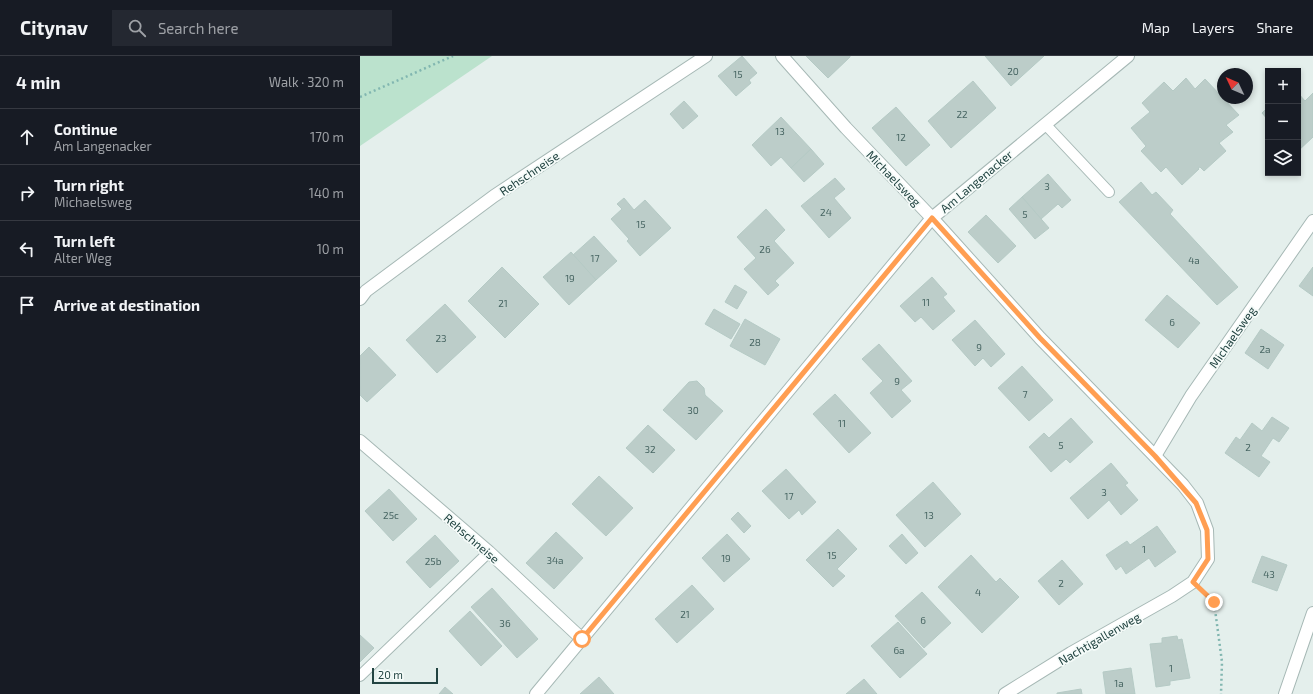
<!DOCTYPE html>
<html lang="en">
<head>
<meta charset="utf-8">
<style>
	body { margin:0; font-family:"Exo 2",sans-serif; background:#242831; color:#f1f3f6 }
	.controls { position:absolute; right:12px; top:12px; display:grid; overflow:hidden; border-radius:0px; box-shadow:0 2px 6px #0003 }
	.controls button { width:36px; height:36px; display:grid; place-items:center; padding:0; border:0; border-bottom:1px solid #363941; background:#171b24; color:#f1f3f6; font:20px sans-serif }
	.compass { position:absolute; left:857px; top:12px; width:36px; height:36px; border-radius:50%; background:#171b24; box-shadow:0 2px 6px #0003; rotate:314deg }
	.scale { position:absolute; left:12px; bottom:10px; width:66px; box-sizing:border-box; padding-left:4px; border:2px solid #214341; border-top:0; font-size:11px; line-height:14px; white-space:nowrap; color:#214341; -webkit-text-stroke:3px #f5fbf9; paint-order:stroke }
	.stop { position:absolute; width:12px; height:12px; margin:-9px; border:3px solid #ff9e52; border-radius:50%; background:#fff }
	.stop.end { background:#ff9e52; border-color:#fff; box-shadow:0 1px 4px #0008 }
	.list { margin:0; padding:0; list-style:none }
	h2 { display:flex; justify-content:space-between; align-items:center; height:52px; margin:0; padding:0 16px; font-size:17px }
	h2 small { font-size:13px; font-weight:400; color:#9ea1a6 }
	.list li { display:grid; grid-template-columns:26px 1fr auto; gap:12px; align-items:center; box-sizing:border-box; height:56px; padding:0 16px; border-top:1px solid #363941 }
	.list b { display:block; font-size:15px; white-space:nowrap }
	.list p { margin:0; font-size:13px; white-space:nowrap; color:#9ea1a6 }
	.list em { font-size:13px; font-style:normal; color:#9ea1a6 }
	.icon { flex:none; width:22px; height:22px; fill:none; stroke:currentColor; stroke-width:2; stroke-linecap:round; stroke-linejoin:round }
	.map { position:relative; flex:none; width:953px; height:638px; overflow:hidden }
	header { display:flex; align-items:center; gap:24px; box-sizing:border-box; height:56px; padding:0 20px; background:#171b24; border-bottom:1px solid #363941 }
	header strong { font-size:19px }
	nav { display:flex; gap:22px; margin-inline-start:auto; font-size:14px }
	.search { width:280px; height:36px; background:#242831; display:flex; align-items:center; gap:10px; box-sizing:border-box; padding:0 14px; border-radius:0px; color:#9ea1a6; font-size:15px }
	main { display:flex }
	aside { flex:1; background:#171b24 }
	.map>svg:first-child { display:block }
</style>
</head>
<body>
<header>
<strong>Citynav</strong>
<div class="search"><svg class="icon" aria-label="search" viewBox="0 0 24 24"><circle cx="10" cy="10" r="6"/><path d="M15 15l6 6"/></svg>Search here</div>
<nav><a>Map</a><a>Layers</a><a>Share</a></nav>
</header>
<main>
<aside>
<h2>4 min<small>Walk · 320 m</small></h2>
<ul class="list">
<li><svg class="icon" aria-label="ahead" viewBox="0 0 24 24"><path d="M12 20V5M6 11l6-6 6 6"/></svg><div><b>Continue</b><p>Am Langenacker</p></div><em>170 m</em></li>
<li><svg class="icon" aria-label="right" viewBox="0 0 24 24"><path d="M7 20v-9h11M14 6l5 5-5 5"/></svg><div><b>Turn right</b><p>Michaelsweg</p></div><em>140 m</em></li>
<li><svg class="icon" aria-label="left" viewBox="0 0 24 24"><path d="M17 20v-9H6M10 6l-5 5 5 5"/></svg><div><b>Turn left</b><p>Alter Weg</p></div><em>10 m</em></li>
<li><svg class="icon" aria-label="arrive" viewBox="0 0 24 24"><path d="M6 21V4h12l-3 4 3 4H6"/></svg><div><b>Arrive at destination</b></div></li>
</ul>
</aside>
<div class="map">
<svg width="953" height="638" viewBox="0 0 953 638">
	<rect width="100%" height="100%" fill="#e4efec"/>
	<polygon fill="#bbe2cd" points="0,0 132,0 0,90"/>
	<g fill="#bccdc9" stroke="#b5cac5">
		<polygon points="382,0 397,17 389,24 391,27 376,40 358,20"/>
		<polygon points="446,0 490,0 490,1 468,22"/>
		<polygon points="625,0 684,0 651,30"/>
		<polygon points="826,22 835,33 845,23 879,59 866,69 873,76 859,87 866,95 844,115 840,111 838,112 839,113 822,129 806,111 801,116 781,95 786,90 771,72 790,56 782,47 804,26 813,35"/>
		<polygon points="613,25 636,52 591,92 568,65"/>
		<polygon points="938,37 945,45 953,37 953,81 938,95"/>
		<polygon points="324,45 338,60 323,73 310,58"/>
		<polygon points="536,51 570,89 546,110 512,72"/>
		<polygon points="908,51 908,64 902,57"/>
		<polygon points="421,61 451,93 431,112 421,101 411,110 392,89"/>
		<polygon points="451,93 464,108 444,126 431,112"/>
		<polygon points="688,118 711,144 702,152 698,148 681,163 662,141"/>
		<polygon points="475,122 485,133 474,142 491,162 469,182 441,150"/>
		<polygon points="781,126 792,139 796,136 813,154 810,158 878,231 857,249 759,146"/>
		<polygon points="662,141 689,172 675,183 649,153"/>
		<polygon points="264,142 274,154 285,144 311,172 280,200 267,185 269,183 251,163 262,153 257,148"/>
		<polygon points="406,153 425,174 414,185 434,207 415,225 419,229 408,239 384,213 396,202 377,181"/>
		<polygon points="626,159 656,190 638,207 608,176"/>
		<polygon points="234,180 257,205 236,224 213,199"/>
		<polygon points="211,196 236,224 209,249 183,221"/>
		<polygon points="142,211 179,248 145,282 108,245"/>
		<polygon points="953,211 953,240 939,230"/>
		<polygon points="572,221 587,238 583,241 595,255 573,274 561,261 555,266 540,250"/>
		<polygon points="375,229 387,236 377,253 365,246"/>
		<polygon points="807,239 840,267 818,292 785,264"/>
		<polygon points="85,248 116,281 77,317 46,284"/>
		<polygon points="354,253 380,268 371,283 345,268"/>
		<polygon points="385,263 420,283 405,309 370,290"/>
		<polygon points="615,264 645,298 631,311 623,302 615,310 592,284"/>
		<polygon points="901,273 924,289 908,313 885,297"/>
		<polygon points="519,288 552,325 541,334 551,345 532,362 510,337 523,325 502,303"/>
		<polygon points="9,291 36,319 7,346 0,339 0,300"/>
		<polygon points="662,310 693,344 669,365 638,332"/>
		<polygon points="337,325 344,332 345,339 363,355 336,384 303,354 329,326"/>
		<polygon points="475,338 511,377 489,397 453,358"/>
		<polygon points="912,361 929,372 919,386 913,382 901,400 910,406 899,421 865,397 876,381 880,384 892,367 902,375"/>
		<polygon points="711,362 733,386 710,407 706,403 691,416 669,391 684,377 689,382"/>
		<polygon points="288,369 315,394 293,417 266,392"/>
		<polygon points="751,407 768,427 765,429 778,444 761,459 749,444 728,463 710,442"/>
		<polygon points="426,413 456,446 442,459 439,454 429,463 402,435"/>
		<polygon points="239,420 273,452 246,480 212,448"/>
		<polygon points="573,426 601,458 565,491 536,459"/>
		<polygon points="29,433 57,463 33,485 5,455"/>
		<polygon points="378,456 391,470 384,477 371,463"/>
		<polygon points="797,470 816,496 795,511 789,502 766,518 761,510 756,514 746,499 767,485 770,489"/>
		<polygon points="478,473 497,493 477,513 485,520 473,531 446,504"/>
		<polygon points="196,476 223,502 194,533 166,507"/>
		<polygon points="367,478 390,503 364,526 342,502"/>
		<polygon points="542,478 558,497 546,508 529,490"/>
		<polygon points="75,479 99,505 70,532 46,506"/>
		<polygon points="611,499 636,526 640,522 659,541 622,577 578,531"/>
		<polygon points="902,500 927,509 917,535 892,526"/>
		<polygon points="702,504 723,528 699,549 678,525"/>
		<polygon points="332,529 354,553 317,587 295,563"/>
		<polygon points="132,532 178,583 157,602 111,551"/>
		<polygon points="562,536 591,567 564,592 535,560"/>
		<polygon points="110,555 142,590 121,610 89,575"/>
		<polygon points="538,566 567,598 540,622 511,590"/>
		<polygon points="0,579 14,592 0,606"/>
		<polygon points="817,580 818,584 822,583 830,622 810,625 810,629 796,631 790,588 802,587 802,582"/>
		<polygon points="771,612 775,638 746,638 743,616"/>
		<polygon points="239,621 254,638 220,638"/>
		<polygon points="504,623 517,638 486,638"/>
		<polygon points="85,631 93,638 79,638"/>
		<polygon points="721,633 722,638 697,638 697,637"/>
	</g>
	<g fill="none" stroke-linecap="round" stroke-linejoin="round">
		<g stroke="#a6b8b5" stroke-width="12">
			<g id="lane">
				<polyline points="685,68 749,136"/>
				<polyline points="0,620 129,496"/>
			</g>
		</g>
		<g stroke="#a6b8b5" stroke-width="14">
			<g id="street">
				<polyline points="422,0 486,72 572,162 680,282 823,429 837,447 847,474 848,503 833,526 812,540 711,597 645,638"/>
				<polyline points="0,243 6,235 134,140 346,0"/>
				<polyline points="0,385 129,496 222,583"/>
				<polyline points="795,400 831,340 953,165"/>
				<polyline points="176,638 572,162 768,0"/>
				<polyline points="925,638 953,557"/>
			</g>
		</g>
		<g stroke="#81b6b0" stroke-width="2.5" stroke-dasharray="2 3" stroke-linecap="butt">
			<polyline points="0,41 93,0"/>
			<polyline points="845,537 854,546 862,606 861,638"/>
		</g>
		<use href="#lane" stroke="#fff" stroke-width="10"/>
		<use href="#street" stroke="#fff" stroke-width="12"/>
	</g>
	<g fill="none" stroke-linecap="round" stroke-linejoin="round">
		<polyline stroke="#ff9e52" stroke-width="5" points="222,583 572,162 680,282 795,400 836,447 847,474 848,503 833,526 854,546"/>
	</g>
	<g text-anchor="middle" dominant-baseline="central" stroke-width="3.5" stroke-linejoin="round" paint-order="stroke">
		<g font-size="10" fill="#486663">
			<text x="653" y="15">20</text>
			<text x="378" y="18">15</text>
			<text x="602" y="58">22</text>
			<text x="420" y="75">13</text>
			<text x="541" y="81">12</text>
			<text x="687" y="130">3</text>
			<text x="466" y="156">24</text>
			<text x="665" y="158">5</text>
			<text x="281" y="168">15</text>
			<text x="405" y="193">26</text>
			<text x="235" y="202">17</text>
			<text x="834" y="204">4a</text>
			<text x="210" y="222">19</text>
			<text x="566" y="246">11</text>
			<text x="143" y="247">21</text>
			<text x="812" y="266">6</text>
			<text x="81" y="282">23</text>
			<text x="395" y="286">28</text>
			<text x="619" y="291">9</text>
			<text x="905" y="293">2a</text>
			<text x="537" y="325">9</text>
			<text x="665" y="338">7</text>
			<text x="333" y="354">30</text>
			<text x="482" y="367">11</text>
			<text x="701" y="389">5</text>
			<text x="888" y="391">2</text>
			<text x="290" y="393">32</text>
			<text x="744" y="436">3</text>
			<text x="429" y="440">17</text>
			<text x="31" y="459">25c</text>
			<text x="569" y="459">13</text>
			<text x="784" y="493">1</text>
			<text x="472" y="499">15</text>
			<text x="366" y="502">19</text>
			<text x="195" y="504">34a</text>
			<text x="73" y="505">25b</text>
			<text x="909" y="518">43</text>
			<text x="701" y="527">2</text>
			<text x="618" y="536">4</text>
			<text x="325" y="558">21</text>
			<text x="563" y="564">6</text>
			<text x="145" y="567">36</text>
			<text x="539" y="594">6a</text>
			<text x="811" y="612">1</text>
			<text x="759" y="627">1a</text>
		</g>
		<g font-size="12" fill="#214341" stroke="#f5fbf9">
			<text transform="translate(169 117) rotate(-34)">Rehschneise</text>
			<text transform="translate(534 122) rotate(46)">Michaelsweg</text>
			<text transform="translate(616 125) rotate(-40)">Am Langenacker</text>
			<text transform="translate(872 281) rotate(-55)">Michaelsweg</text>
			<text transform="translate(112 482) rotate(41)">Rehschneise</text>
			<text transform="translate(739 582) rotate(-30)">Nachtigallenweg</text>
		</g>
	</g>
</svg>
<div class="controls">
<button>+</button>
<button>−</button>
<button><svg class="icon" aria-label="layers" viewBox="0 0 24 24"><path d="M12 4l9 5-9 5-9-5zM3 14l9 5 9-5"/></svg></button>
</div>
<svg class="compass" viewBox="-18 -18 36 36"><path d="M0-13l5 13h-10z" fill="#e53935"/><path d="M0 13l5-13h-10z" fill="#9ea1a6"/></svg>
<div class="scale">20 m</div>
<div class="stop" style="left:222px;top:583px"></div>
<div class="stop end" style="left:854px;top:546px"></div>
</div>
</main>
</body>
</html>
